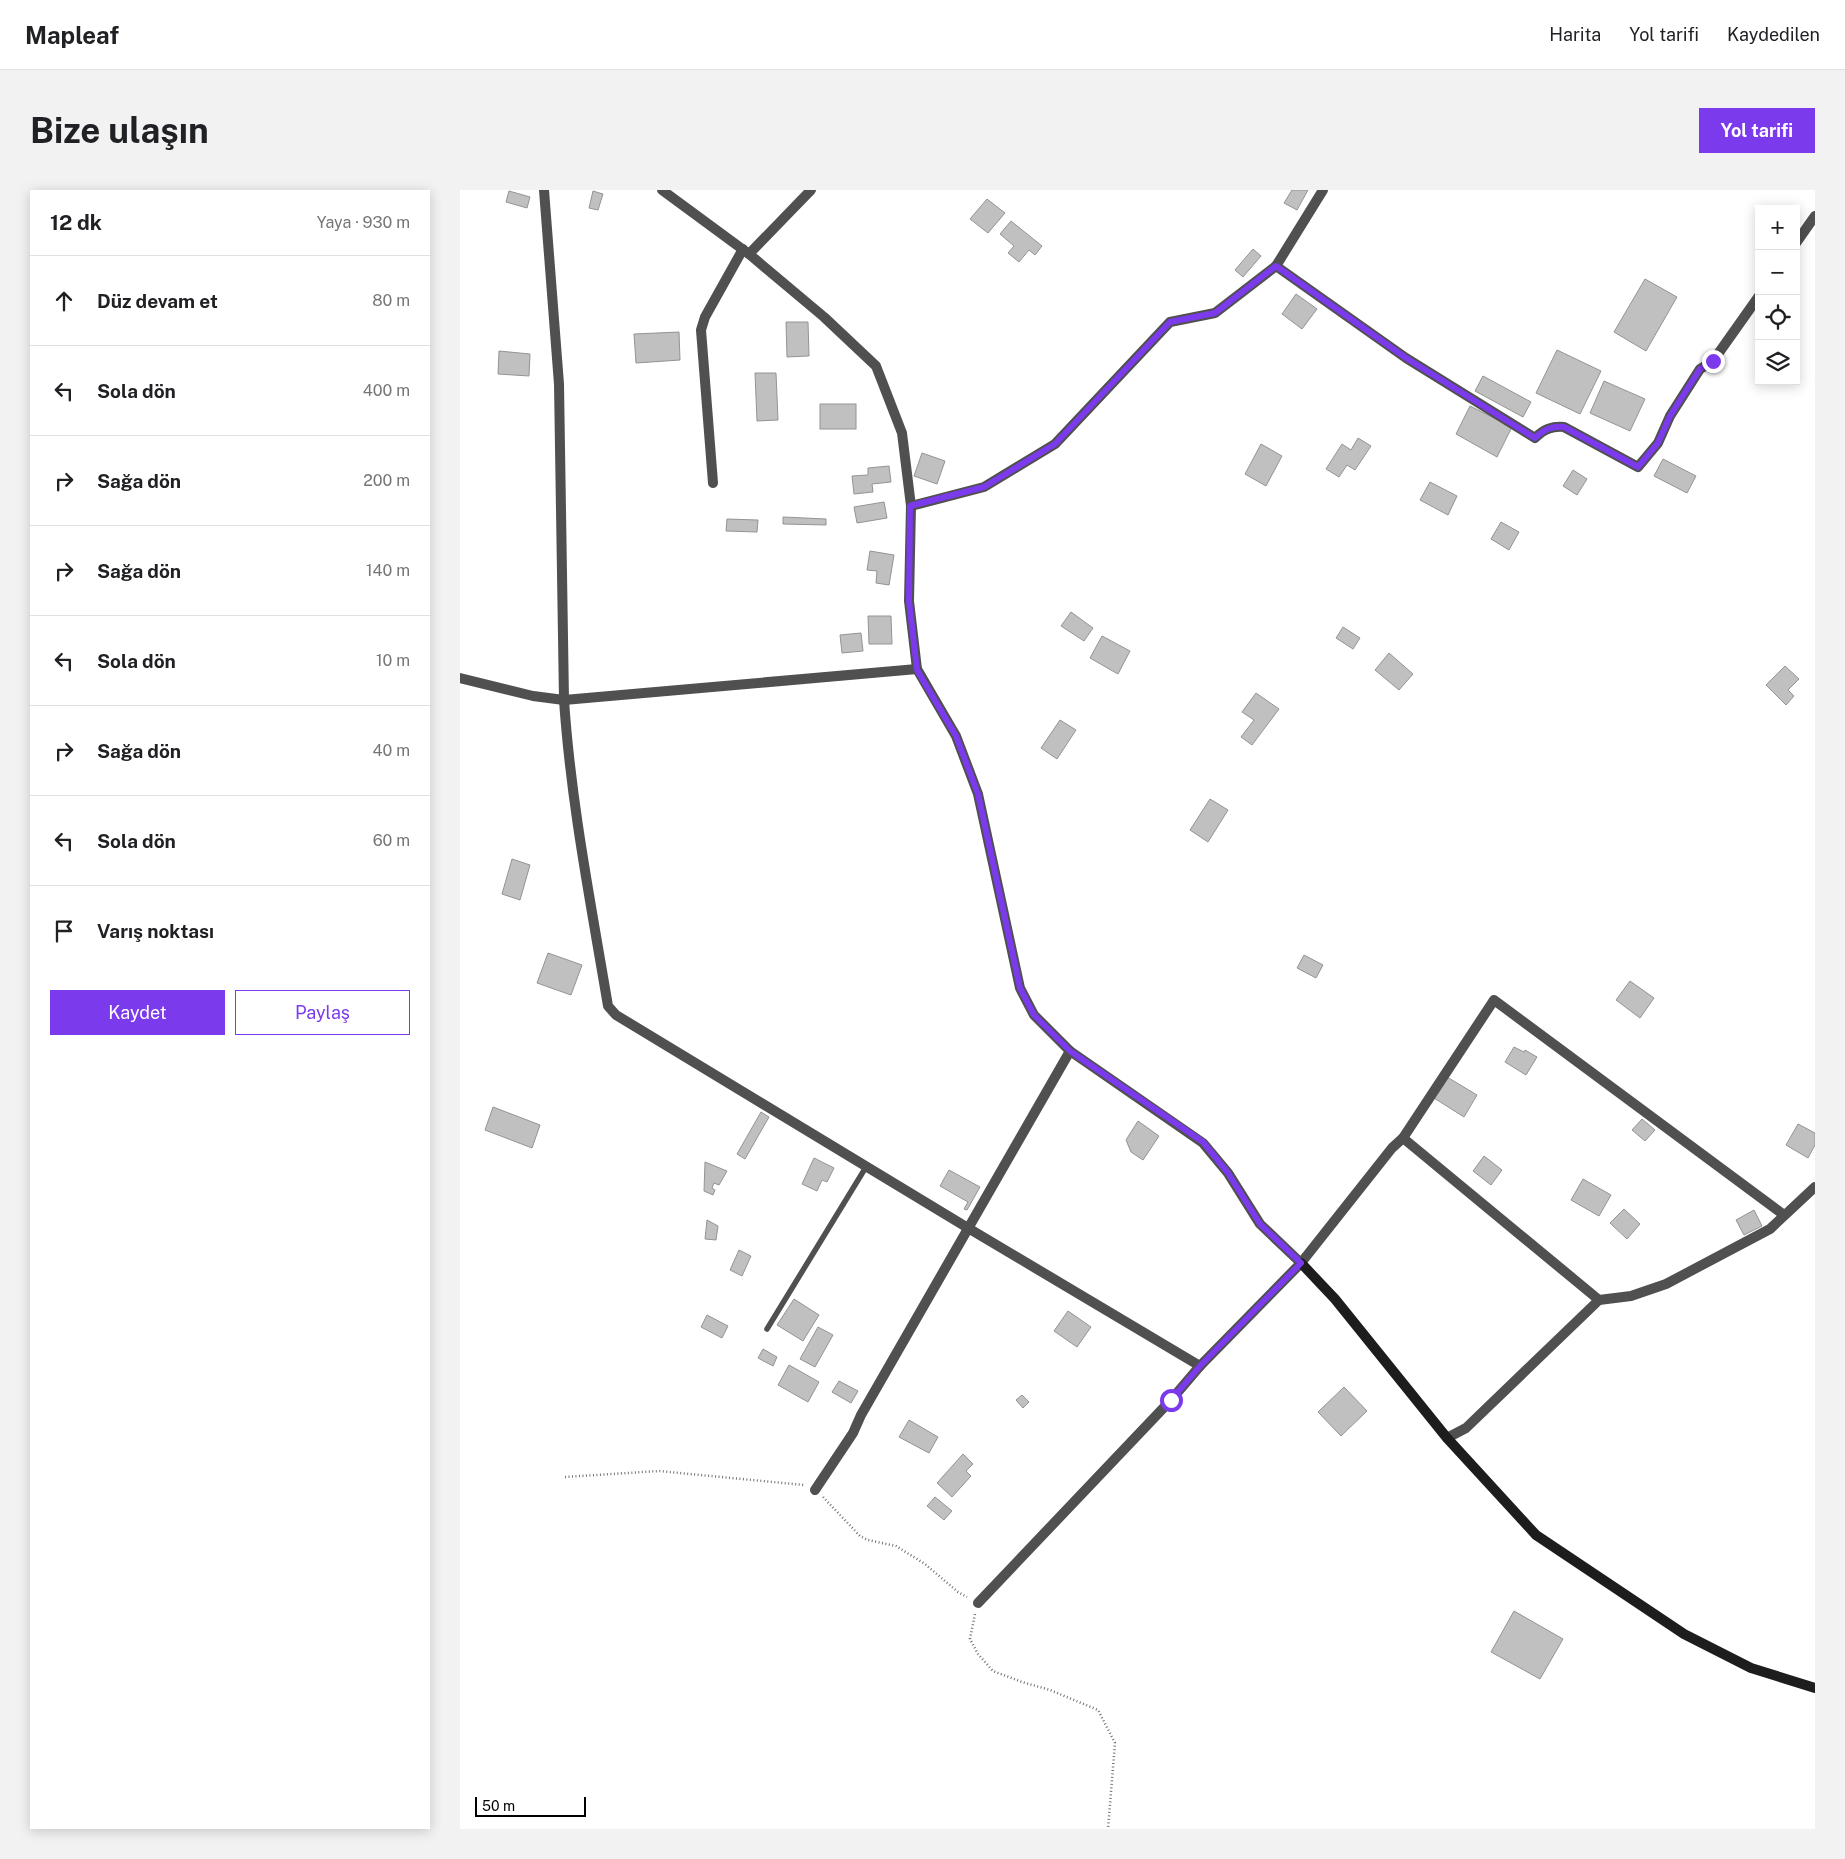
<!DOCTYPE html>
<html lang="tr">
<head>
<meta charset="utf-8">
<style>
	body { margin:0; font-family:"Public Sans",sans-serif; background:#f2f2f2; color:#202124 }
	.controls { position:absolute; right:15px; top:15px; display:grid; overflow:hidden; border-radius:0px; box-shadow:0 2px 12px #0003 }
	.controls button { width:45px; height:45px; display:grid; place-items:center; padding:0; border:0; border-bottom:1px solid #e0e0e0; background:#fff; color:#202124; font:25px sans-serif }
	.scale { position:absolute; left:15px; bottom:12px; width:111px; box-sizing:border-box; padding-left:5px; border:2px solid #000; border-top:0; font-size:14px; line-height:18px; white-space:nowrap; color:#000; -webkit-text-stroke:4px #fff; paint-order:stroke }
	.stop { position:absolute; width:15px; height:15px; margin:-11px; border:4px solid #7c3aed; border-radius:50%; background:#fff }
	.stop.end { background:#7c3aed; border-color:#fff; box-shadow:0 1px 5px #0008 }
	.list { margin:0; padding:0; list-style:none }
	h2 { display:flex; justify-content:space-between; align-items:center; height:65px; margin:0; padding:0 20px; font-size:21px }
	h2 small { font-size:16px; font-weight:400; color:#757577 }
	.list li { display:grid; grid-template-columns:32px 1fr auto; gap:15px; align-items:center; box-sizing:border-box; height:90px; padding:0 20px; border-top:1px solid #e0e0e0 }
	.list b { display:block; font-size:19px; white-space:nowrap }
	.list em { font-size:16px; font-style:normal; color:#757577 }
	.actions { display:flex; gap:10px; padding:15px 20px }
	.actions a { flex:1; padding:11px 0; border:1px solid #7c3aed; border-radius:0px; text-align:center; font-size:18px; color:#7c3aed }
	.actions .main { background:#7c3aed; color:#fff }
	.icon { flex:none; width:28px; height:28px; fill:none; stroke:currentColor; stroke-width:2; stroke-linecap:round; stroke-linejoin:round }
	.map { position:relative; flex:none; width:1355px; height:1639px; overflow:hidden; border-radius:0px }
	header { display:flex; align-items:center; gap:30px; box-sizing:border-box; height:70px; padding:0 25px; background:#fff; border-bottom:1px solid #e0e0e0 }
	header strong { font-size:24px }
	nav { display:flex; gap:28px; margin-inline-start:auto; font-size:18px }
	.intro { display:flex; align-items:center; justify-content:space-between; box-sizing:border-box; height:120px; padding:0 30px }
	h1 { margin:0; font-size:35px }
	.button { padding:12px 22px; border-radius:0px; background:#7c3aed; color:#fff; font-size:18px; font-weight:700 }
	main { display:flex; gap:30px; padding:0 30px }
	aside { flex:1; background:#fff; border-radius:0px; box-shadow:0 2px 12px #0003 }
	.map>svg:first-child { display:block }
</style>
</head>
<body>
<header>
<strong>Mapleaf</strong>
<nav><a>Harita</a><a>Yol tarifi</a><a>Kaydedilen</a></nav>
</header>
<div class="intro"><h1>Bize ulaşın</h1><a class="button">Yol tarifi</a></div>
<main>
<aside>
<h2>12 dk<small>Yaya · 930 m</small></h2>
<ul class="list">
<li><svg class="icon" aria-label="ahead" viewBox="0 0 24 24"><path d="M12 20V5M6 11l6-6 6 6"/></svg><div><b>Düz devam et</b></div><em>80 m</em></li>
<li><svg class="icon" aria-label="left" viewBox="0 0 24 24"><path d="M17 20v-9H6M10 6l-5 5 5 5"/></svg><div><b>Sola dön</b></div><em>400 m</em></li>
<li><svg class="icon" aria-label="right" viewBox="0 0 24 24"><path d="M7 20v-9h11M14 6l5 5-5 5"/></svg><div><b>Sağa dön</b></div><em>200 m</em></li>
<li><svg class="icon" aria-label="right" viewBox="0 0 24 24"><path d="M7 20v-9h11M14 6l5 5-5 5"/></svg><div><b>Sağa dön</b></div><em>140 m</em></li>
<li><svg class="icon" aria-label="left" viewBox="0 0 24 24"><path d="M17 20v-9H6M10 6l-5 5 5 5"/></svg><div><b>Sola dön</b></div><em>10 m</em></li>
<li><svg class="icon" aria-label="right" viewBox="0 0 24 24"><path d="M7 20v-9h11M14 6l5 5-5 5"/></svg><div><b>Sağa dön</b></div><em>40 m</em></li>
<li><svg class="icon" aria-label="left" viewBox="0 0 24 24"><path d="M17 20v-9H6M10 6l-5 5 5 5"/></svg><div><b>Sola dön</b></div><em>60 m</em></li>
<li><svg class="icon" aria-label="arrive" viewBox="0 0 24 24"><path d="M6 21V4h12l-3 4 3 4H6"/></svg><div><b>Varış noktası</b></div></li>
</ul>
<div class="actions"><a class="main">Kaydet</a><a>Paylaş</a></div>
</aside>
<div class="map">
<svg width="1355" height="1639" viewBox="0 0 1355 1639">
	<rect width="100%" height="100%" fill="#fff"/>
	<g fill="#c0c0c0" stroke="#949494">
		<polygon points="832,0 848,0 837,20 824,13"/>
		<polygon points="49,1 70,7 67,18 46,12"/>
		<polygon points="133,1 143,4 138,20 129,18"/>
		<polygon points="527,9 545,23 528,43 510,29"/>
		<polygon points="551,31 582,56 575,65 569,60 559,72 548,63 554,56 540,44"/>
		<polygon points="793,59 801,66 783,87 775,80"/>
		<polygon points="1185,89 1217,107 1186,161 1154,142"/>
		<polygon points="836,104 857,119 842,139 822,124"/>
		<polygon points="326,132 348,132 349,166 327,167"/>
		<polygon points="219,142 220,170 176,173 174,144"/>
		<polygon points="1097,160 1141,181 1120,224 1076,203"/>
		<polygon points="39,161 70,164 69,186 38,184"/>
		<polygon points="295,183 316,183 318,230 297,231"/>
		<polygon points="1023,186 1071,212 1063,227 1015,201"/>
		<polygon points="1144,191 1185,209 1170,241 1130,223"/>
		<rect x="360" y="214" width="36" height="25"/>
		<polygon points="1010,216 1052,237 1037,267 996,244"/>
		<polygon points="898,248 911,256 895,280 887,275 879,287 866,279 882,254 891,260"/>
		<polygon points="801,254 822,266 806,296 785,284"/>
		<polygon points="462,263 485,271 477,294 454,286"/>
		<polygon points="1203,269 1236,286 1227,303 1194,286"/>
		<polygon points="429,276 431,292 412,294 413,302 394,304 392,286 408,285 408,278"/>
		<polygon points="1113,280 1127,289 1117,305 1103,296"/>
		<polygon points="970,292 997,306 988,325 960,310"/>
		<polygon points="424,312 427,328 397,333 394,317"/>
		<polygon points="323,327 366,329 366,335 323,334"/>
		<polygon points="267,329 298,330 297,342 266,341"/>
		<polygon points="1041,332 1059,342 1049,360 1031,349"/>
		<polygon points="410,361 434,365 429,395 416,393 417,381 407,380"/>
		<polygon points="611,422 633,438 624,451 601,436"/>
		<polygon points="408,426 431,426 432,454 409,454"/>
		<polygon points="883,437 900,448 893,459 876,448"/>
		<polygon points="401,443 403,461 382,463 380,445"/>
		<polygon points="642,446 670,461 658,484 630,468"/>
		<polygon points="929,463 953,484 939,500 915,480"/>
		<polygon points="1325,476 1339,489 1328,500 1334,506 1326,515 1306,495"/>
		<polygon points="796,503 819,519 792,555 781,547 794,530 782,522"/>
		<polygon points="600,530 616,540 597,569 581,558"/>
		<polygon points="750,609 768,620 748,652 730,640"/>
		<polygon points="52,669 70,675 60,710 42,704"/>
		<polygon points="88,763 122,775 111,805 77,793"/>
		<polygon points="844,765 863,775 856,788 837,778"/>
		<polygon points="1170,791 1194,808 1180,828 1156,810"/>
		<polygon points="1054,857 1064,862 1065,860 1077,867 1066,885 1045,872"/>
		<polygon points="987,887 1017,905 1004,927 974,908"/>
		<polygon points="33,917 80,935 72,958 25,940"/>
		<polygon points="301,922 309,927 285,969 277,964"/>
		<polygon points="1182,929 1195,940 1185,951 1172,940"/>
		<polygon points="678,931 699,946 683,970 671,962 666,950"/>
		<polygon points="1338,934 1355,943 1355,955 1348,968 1326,955"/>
		<polygon points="1024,966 1042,980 1031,995 1013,981"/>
		<polygon points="354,968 374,978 367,992 362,990 357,1001 342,994"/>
		<polygon points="245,972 267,981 259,995 254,993 252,998 255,1000 253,1005 244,1001"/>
		<polygon points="489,980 520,997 507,1020 504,1019 508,1012 480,996"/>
		<polygon points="1123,989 1151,1005 1139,1026 1111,1010"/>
		<polygon points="1164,1019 1180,1034 1167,1049 1150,1033"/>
		<polygon points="1294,1020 1302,1036 1284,1045 1276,1030"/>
		<polygon points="247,1030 258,1036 256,1050 245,1049"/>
		<polygon points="279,1060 291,1066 282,1086 270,1080"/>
		<polygon points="334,1109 359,1125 343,1151 317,1135"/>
		<polygon points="608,1121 631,1137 617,1157 594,1141"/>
		<polygon points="247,1125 268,1136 262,1148 241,1137"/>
		<polygon points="358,1137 373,1145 355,1177 340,1169"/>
		<polygon points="303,1159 317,1167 313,1176 298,1168"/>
		<polygon points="329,1175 359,1192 348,1212 318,1195"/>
		<polygon points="379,1191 398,1201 391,1213 372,1202"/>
		<polygon points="884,1197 907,1221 881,1246 858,1222"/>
		<polygon points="562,1205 569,1212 563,1218 556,1210"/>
		<polygon points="449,1230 478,1247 469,1263 439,1247"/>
		<polygon points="503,1264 513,1274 506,1281 511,1286 492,1307 477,1293"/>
		<polygon points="475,1307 492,1321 484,1330 467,1316"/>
		<polygon points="1054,1421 1103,1449 1080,1489 1031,1462"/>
	</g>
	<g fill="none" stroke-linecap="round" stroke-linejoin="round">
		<g stroke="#727272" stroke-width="2.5" stroke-dasharray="1 2.5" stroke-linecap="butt">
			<polyline points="105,1287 199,1281 344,1295"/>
			<polyline points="363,1307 400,1346 408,1350 436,1356 465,1374 498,1402 507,1407"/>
			<polyline points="515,1424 510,1449 518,1464 533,1481 562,1492 590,1500 638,1520 655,1553 648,1639"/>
		</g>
		<polyline stroke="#505050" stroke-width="5.5" points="307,1139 406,977"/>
		<g stroke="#505050" stroke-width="10">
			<path d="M84,0L99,194L104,510C111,614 131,714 148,816L156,825L508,1038L740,1176"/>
			<polyline points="202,0 289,64 364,127 416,176 442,243 451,316 449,411 457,479 496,546 518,604 560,798 574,825 610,861 743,953 768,983 800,1034 841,1073 932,958 943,948 1034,810 1324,1025"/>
			<polyline points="1336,53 1355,26"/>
			<polyline points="289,64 351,0"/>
			<path d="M816,76L946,168L1075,248C1084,239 1092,236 1104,237L1178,277L1198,253L1210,226L1240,179L1253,171L1299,106"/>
			<polyline points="253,293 241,140 245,127 283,59"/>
			<polyline points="451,316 524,297 595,254 710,132 755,123 816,76 863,0"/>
			<polyline points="0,488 73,506 104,510 457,479"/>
			<polyline points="943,948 1139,1110"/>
			<polyline points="987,1248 1006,1238 1139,1110 1171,1106 1206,1094 1310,1039 1355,997"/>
			<polyline points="355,1300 393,1243 401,1225 610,861"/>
			<polyline points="518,1413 711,1210 740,1176 841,1073"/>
		</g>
		<polyline stroke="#1d1d1d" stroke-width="10" points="841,1073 875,1109 987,1248 1076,1345 1224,1444 1291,1478 1355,1498"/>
	</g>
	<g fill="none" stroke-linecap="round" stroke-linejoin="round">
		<path stroke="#7c3aed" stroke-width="6" d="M711,1210L740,1176L841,1073L800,1034L768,983L743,952L610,861L574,825L560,798L518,604L496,546L457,480L449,411L450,316L524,297L595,254L710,132L755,123L816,76L946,168L1075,248C1084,239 1092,236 1104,237L1178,277L1198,253L1210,226L1240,179L1253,171"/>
	</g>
</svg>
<div class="controls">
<button>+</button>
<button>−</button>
<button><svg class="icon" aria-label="locate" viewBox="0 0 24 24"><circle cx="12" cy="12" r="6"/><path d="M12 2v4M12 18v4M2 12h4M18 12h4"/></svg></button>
<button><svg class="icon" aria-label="layers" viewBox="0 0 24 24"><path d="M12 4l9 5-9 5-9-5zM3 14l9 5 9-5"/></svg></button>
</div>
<div class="scale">50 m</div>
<div class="stop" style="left:711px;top:1210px"></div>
<div class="stop end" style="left:1253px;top:171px"></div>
</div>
</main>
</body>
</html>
